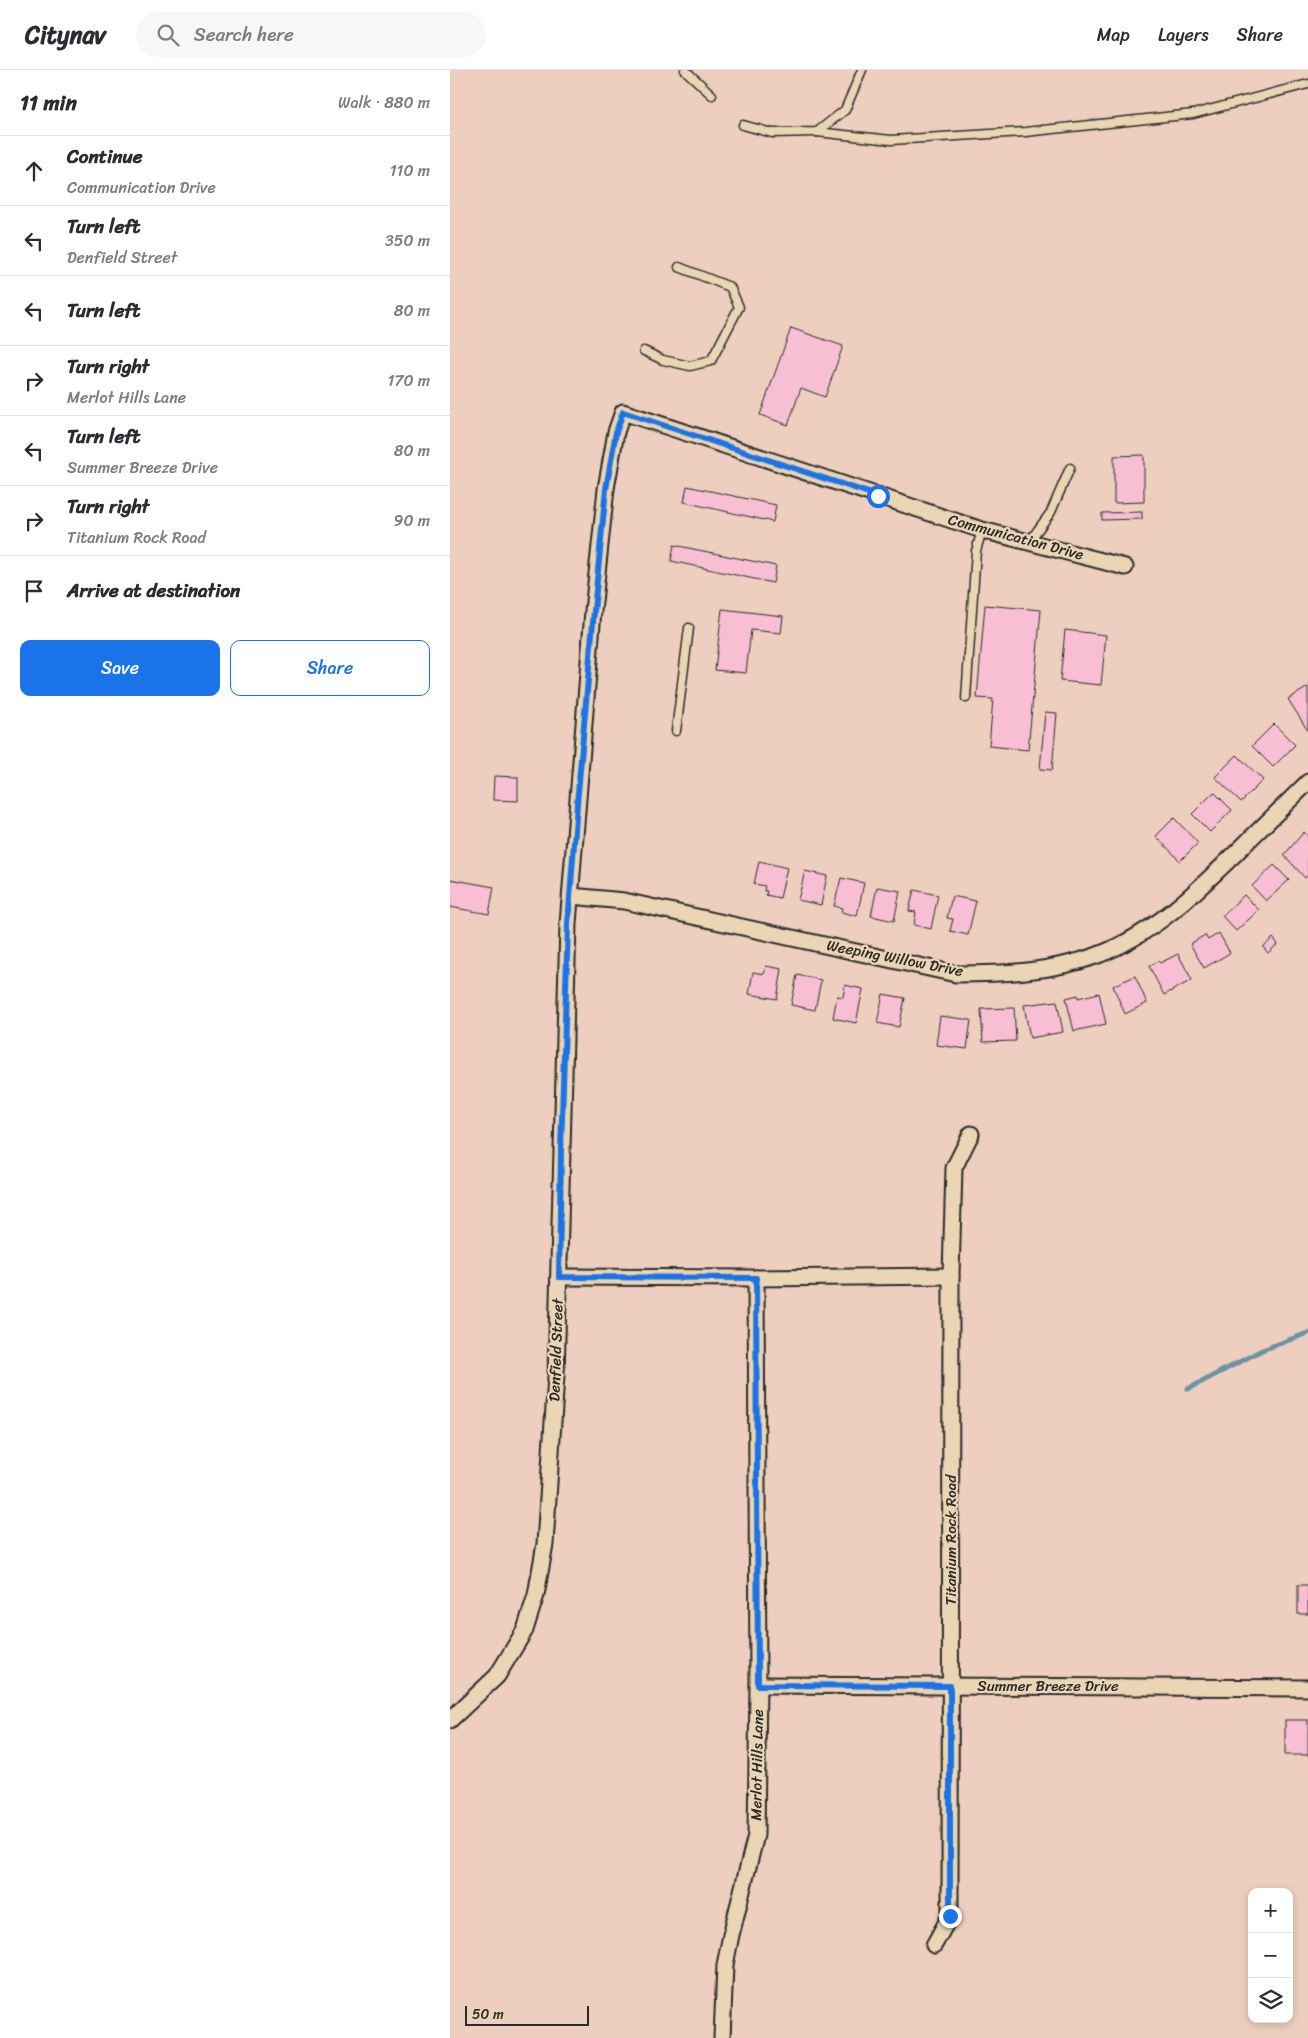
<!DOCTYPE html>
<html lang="en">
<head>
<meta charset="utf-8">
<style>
	body { margin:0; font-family:Sriracha,sans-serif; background:#f7f7f7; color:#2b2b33 }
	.controls { position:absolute; right:15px; bottom:15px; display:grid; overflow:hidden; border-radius:10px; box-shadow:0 2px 8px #0003 }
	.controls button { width:45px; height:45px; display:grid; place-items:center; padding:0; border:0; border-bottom:1px solid #e1e1e2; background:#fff; color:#2b2b33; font:25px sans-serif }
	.scale { position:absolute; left:15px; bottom:12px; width:124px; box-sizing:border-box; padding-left:5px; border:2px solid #2b2b2b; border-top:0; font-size:14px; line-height:18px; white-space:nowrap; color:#2b2b2b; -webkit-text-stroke:4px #ead5b4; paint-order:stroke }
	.stop { position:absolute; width:15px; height:15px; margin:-11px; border:4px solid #1a73e8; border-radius:50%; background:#fff }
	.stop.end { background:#1a73e8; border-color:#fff; box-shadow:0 1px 5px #0008 }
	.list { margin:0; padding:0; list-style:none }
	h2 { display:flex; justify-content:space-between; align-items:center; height:65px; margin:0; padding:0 20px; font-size:21px }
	h2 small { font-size:16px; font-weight:400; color:#7c7c81 }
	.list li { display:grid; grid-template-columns:32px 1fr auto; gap:15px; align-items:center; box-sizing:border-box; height:70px; padding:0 20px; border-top:1px solid #e1e1e2 }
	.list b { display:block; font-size:19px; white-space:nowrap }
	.list p { margin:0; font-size:16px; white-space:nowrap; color:#7c7c81 }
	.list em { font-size:16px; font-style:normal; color:#7c7c81 }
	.actions { display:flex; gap:10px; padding:15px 20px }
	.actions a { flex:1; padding:11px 0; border:1px solid #1a73e8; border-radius:10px; text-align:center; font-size:18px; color:#1a73e8 }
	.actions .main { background:#1a73e8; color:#fff }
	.icon { flex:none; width:28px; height:28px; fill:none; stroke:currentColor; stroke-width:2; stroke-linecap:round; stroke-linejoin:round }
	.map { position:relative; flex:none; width:858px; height:1968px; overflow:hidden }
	header { display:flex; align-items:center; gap:30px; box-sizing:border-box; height:70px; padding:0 25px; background:#fff; border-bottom:1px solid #e1e1e2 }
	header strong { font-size:24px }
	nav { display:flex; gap:28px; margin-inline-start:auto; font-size:18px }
	.search { width:350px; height:45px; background:#f7f7f7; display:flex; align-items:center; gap:12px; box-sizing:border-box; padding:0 18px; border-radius:28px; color:#7c7c81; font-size:19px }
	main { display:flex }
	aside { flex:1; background:#fff }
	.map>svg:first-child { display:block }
</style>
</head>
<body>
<header>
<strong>Citynav</strong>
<div class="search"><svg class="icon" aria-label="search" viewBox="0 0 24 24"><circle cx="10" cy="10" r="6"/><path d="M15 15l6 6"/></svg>Search here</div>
<nav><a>Map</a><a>Layers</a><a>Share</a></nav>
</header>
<main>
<aside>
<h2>11 min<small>Walk · 880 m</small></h2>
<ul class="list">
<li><svg class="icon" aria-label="ahead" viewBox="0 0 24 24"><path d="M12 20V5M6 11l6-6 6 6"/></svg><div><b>Continue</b><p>Communication Drive</p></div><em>110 m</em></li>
<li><svg class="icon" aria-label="left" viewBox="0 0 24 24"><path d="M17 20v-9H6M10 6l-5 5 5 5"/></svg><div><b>Turn left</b><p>Denfield Street</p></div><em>350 m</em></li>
<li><svg class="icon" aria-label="left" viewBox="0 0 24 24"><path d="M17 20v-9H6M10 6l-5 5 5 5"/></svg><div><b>Turn left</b></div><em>80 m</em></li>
<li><svg class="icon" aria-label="right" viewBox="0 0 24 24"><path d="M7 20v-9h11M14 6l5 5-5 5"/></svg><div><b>Turn right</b><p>Merlot Hills Lane</p></div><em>170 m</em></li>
<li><svg class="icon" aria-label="left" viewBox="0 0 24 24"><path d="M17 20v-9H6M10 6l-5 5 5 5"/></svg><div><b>Turn left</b><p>Summer Breeze Drive</p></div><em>80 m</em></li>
<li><svg class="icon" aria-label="right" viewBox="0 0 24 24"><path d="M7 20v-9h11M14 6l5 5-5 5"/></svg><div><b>Turn right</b><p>Titanium Rock Road</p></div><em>90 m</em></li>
<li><svg class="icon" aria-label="arrive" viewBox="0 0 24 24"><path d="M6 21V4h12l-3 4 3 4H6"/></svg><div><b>Arrive at destination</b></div></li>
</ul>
<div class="actions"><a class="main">Save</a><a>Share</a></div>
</aside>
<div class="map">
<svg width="858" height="1968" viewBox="0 0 858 1968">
	<rect width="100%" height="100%" fill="#eecebe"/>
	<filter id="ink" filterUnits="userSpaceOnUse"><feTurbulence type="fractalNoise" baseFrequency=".02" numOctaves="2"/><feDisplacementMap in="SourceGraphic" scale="10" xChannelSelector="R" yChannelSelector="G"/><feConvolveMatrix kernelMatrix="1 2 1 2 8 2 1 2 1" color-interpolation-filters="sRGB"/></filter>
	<g filter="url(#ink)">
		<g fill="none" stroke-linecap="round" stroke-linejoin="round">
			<polyline stroke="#6b94a5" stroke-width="5" points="738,1319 812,1280 858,1263"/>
		</g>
		<g fill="#f7bed4" stroke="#2b2b2b">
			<polygon points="341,258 393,276 375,327 351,318 338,355 310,345"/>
			<polygon points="694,385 694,432 664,433 664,386"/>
			<polygon points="237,416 326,435 323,452 234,432"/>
			<polygon points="692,442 692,449 652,450 652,443"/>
			<polygon points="224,475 326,496 323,513 221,491"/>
			<polygon points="535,535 591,540 578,680 539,676 543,629 527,628"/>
			<polygon points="272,539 333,546 331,563 301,560 296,603 265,600"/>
			<polygon points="615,560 656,565 651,615 610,611"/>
			<polygon points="858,617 858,661 838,629"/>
			<polygon points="595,642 607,643 602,700 590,699"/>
			<polygon points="824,654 845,675 823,697 802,676"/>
			<polygon points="787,685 813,710 791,732 765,707"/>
			<polygon points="44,706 68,707 68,731 43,730"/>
			<polygon points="764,722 782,740 760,762 742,744"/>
			<polygon points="724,748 748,773 730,791 706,766"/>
			<polygon points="854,762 858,766 858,805 855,808 834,785"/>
			<polygon points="309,791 337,798 330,828 316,825 317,821 314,821 315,816 304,814"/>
			<polygon points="824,795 839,810 816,831 802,816"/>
			<polygon points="355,801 377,806 371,835 348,830"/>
			<polygon points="391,808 414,813 407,846 391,842 392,838 384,836"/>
			<polygon points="0,809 44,817 39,844 0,837"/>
			<polygon points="427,817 450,821 444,851 421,846"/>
			<polygon points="464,820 488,825 481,859 464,855 466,842 459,841"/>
			<polygon points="794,825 809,840 786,861 772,846"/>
			<polygon points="502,826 526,831 518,865 500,861 503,849 497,848"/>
			<polygon points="769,863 780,883 754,898 740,874 755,865 758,870"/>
			<polygon points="823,868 828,874 818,883 813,877"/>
			<polygon points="728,884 742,910 714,925 699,896 708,891 710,893"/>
			<polygon points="316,896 332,899 327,929 299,924 303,902 314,904"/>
			<polygon points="347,905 371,910 365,940 341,935"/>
			<polygon points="685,906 697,933 675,944 663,916"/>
			<polygon points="395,915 413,919 406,953 383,948 387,926 393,927"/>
			<polygon points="649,923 656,954 624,961 616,928 628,925 628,928"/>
			<polygon points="433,924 455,928 449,957 427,953"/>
			<polygon points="607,931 613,962 580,968 574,935"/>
			<polygon points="564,938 566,971 533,972 531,939"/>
			<polygon points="490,946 521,950 517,979 486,975"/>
			<rect x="848" y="1515" width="10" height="29"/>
			<rect x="835" y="1650" width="23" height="35"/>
		</g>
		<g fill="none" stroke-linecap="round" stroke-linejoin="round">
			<g stroke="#2b2b2b" stroke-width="11">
				<g id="lane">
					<polyline points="235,0 262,25"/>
					<polyline points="293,55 322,63 367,62 395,40 412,0"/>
					<polyline points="367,62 441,70 575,62 743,44 858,14"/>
					<polyline points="194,281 213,290 240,296 261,291 289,237 280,217 229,197"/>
					<polyline points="579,472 601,442 620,398"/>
					<polyline points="516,628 526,481 532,460"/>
					<polyline points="226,661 239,558"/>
				</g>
			</g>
			<g stroke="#2b2b2b" stroke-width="19">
				<g id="street">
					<path d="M121,826L174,831L506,904C554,904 602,902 648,885C706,863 749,819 793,776C814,755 836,734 858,712"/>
					<polyline points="109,1207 306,1208 501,1206"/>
					<polyline points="308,1615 858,1618"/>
					<polyline points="0,1650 47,1606 75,1560 86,1525 95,1474 106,1306 118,854 143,541 156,419 166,362 173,342 532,460 675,497"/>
					<polyline points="484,1875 500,1846 501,1206 504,1098 521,1064"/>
					<polyline points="272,1968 275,1895 281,1865 306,1765 308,1615 306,1208"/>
				</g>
			</g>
			<use href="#lane" stroke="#ead5b4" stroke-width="8"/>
			<use href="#street" stroke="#ead5b4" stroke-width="15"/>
		</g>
	</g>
	<g fill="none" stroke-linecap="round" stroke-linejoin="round" filter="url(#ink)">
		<polyline stroke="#1a73e8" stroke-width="6" points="428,426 173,342 166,362 156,419 144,541 127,734 118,854 111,1080 109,1207 306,1208 308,1615 500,1616 500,1846"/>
	</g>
	<g text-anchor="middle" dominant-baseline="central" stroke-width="4.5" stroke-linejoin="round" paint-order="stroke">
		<g font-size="15" fill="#2b2b2b" stroke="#ead5b4">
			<text transform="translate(566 467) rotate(15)">Communication Drive</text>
			<text transform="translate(445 888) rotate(11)">Weeping Willow Drive</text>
			<text transform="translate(106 1280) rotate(-88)">Denfield Street</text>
			<text transform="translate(501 1470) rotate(-90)">Titanium Rock Road</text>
			<text x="598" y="1616">Summer Breeze Drive</text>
			<text transform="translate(307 1695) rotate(-89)">Merlot Hills Lane</text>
		</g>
	</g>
</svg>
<div class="controls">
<button>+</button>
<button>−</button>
<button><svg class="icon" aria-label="layers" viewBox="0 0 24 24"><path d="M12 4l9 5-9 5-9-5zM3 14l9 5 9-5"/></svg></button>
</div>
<div class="scale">50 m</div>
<div class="stop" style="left:428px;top:426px"></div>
<div class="stop end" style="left:500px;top:1846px"></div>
</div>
</main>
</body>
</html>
